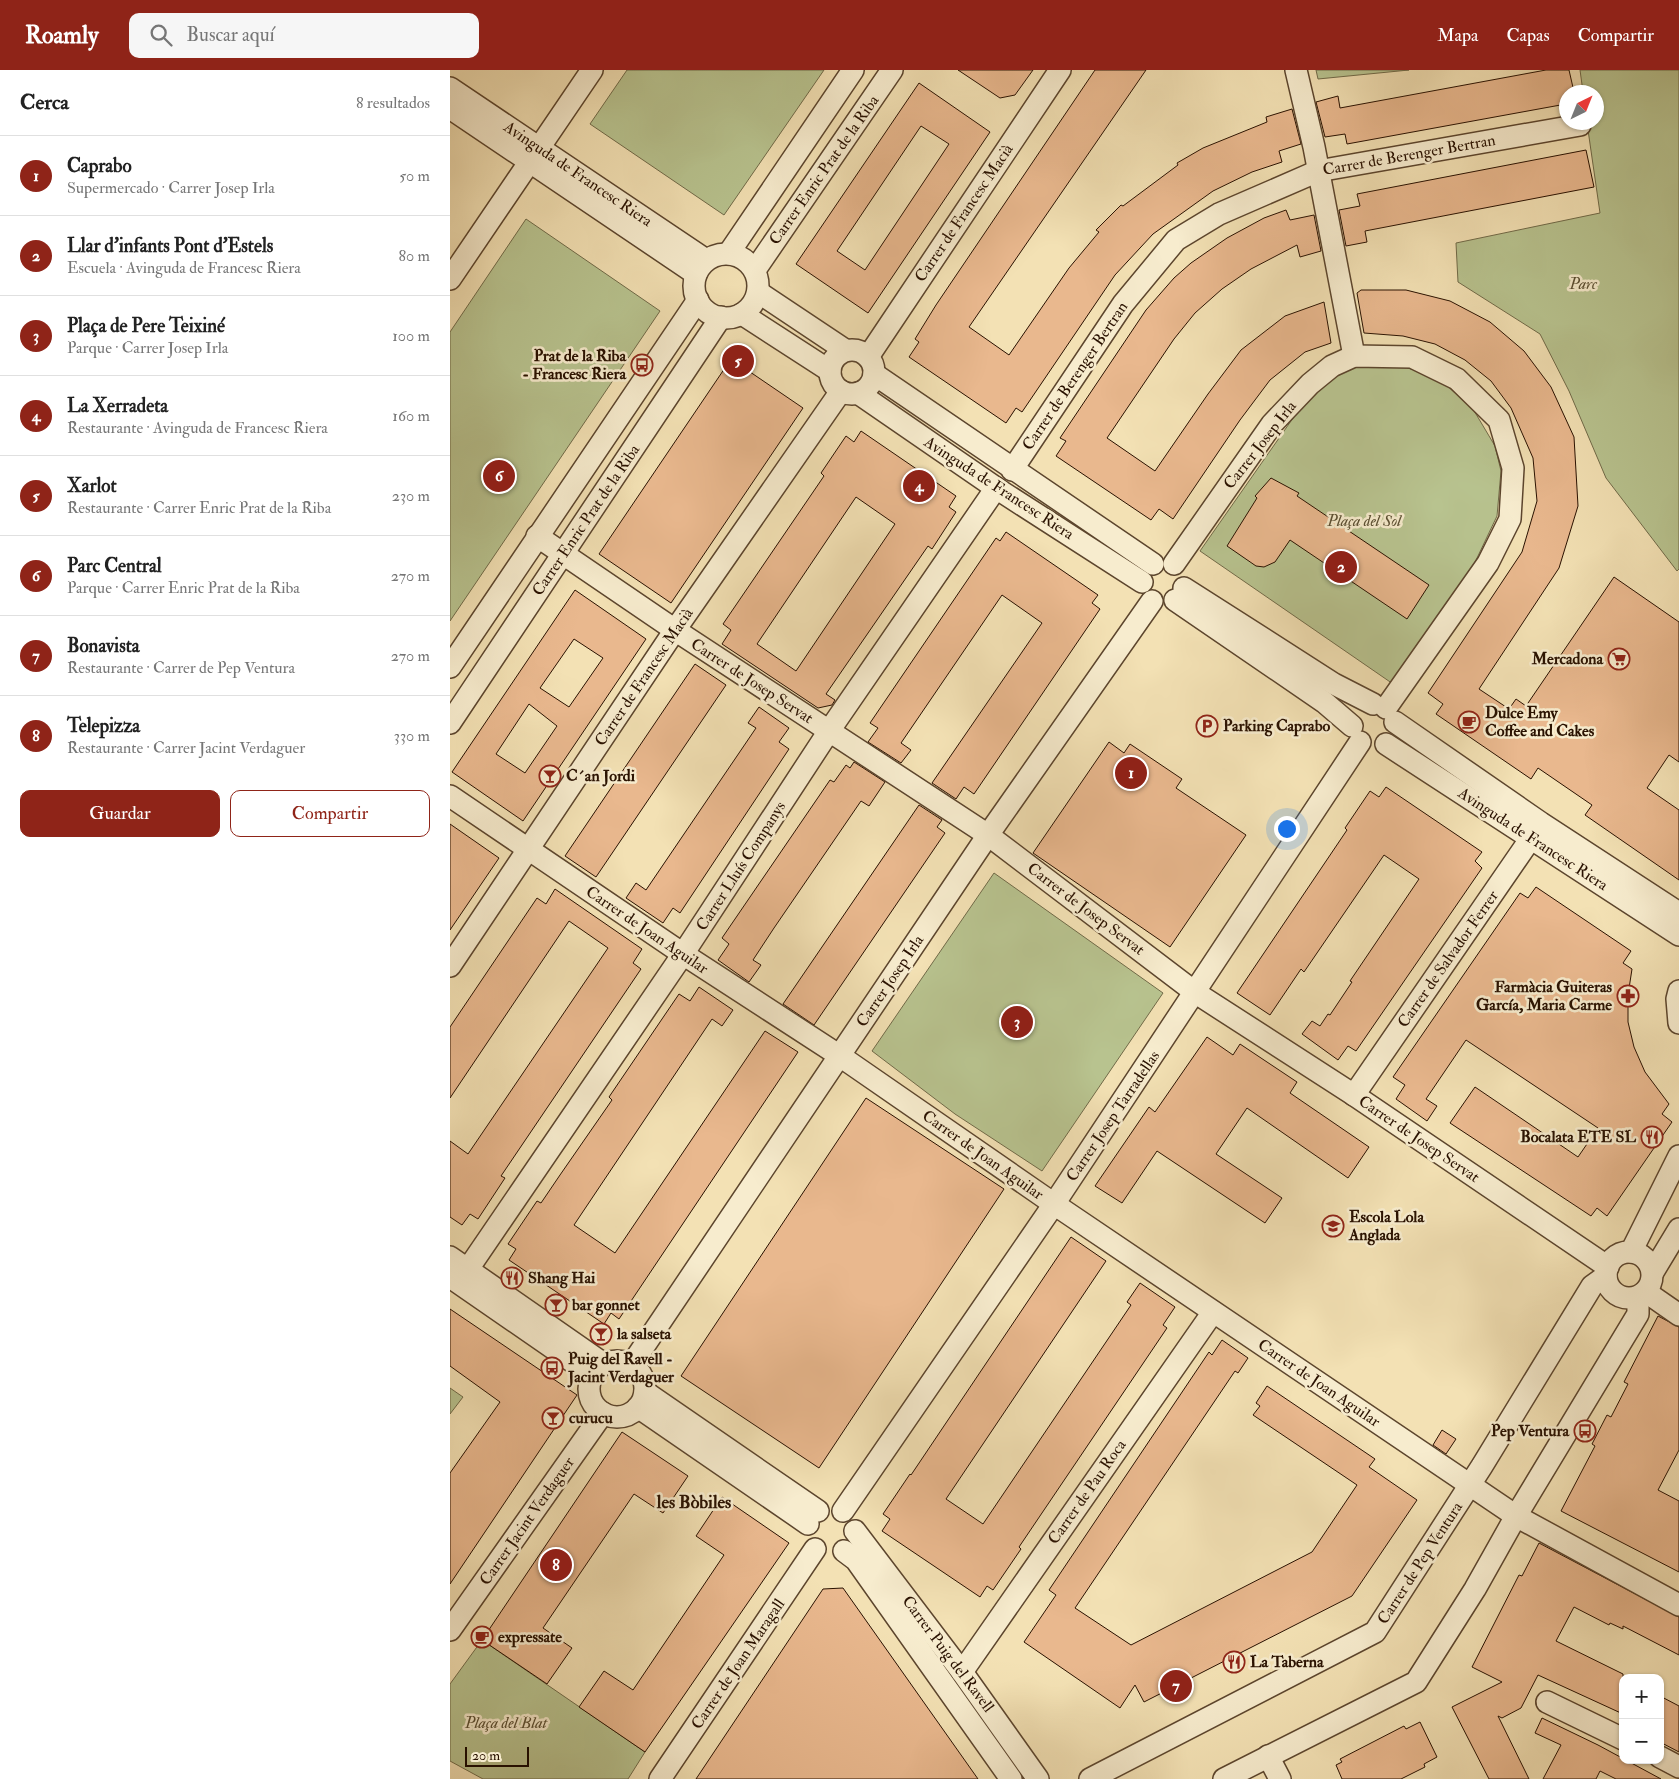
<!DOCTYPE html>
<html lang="es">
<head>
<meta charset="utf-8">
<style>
	body { margin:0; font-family:"IM FELL Double Pica",serif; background:#f6f6f6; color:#222 }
	.controls { position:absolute; right:15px; bottom:15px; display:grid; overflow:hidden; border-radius:10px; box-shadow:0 1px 4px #0004 }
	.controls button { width:45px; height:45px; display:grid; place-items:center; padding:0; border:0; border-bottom:1px solid #e0e0e0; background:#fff; color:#222; font:25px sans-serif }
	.compass { position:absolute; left:1109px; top:15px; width:45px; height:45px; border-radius:50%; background:#fff; box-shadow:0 1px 4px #0004; rotate:43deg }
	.scale { position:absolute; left:15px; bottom:12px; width:64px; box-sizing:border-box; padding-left:5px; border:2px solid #291100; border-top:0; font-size:14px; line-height:18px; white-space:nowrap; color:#291100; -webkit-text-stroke:4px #f7ecce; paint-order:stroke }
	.you { position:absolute; left:836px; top:758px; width:18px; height:18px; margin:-12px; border:4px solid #fff; border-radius:50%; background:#1a73e8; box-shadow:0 0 0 8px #1a73e833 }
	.badge { display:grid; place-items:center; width:32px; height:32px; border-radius:50%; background:#8f2418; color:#fff; font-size:16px; font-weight:700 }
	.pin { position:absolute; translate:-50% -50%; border:2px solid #fff; box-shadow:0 1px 5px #0006 }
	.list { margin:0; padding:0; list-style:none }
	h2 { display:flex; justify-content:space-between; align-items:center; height:65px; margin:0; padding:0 20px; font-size:21px }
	h2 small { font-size:16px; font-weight:400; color:#767676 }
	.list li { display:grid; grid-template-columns:32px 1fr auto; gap:15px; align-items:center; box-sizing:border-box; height:80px; padding:0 20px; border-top:1px solid #e0e0e0 }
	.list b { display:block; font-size:19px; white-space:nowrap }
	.list p { margin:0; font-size:16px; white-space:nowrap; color:#767676 }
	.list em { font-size:16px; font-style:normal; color:#767676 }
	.actions { display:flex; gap:10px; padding:15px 20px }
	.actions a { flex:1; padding:11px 0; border:1px solid #8f2418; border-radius:10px; text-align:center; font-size:18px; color:#8f2418 }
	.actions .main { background:#8f2418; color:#fff }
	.icon { flex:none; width:28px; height:28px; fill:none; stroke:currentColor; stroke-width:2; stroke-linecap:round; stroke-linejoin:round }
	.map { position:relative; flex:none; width:1229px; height:1709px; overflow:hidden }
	header { display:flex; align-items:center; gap:30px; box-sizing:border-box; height:70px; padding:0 25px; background:#8f2418; color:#fff }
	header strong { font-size:24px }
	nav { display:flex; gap:28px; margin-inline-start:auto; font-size:18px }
	.search { width:350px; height:45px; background:#f6f6f6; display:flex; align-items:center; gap:12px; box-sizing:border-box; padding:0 18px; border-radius:10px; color:#767676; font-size:19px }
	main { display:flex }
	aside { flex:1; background:#fff }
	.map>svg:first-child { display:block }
</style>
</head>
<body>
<header>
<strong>Roamly</strong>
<div class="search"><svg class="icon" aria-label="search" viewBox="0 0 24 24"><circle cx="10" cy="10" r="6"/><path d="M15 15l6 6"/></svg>Buscar aquí</div>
<nav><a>Mapa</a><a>Capas</a><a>Compartir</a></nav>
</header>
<main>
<aside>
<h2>Cerca<small>8 resultados</small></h2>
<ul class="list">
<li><span class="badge">1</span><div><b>Caprabo</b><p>Supermercado · Carrer Josep Irla</p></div><em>50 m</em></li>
<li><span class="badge">2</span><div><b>Llar d'infants Pont d'Estels</b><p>Escuela · Avinguda de Francesc Riera</p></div><em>80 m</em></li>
<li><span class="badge">3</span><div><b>Plaça de Pere Teixiné</b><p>Parque · Carrer Josep Irla</p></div><em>100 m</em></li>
<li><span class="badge">4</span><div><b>La Xerradeta</b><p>Restaurante · Avinguda de Francesc Riera</p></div><em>160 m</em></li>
<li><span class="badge">5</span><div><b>Xarlot</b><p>Restaurante · Carrer Enric Prat de la Riba</p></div><em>230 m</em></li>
<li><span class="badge">6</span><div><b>Parc Central</b><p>Parque · Carrer Enric Prat de la Riba</p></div><em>270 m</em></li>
<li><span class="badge">7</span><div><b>Bonavista</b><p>Restaurante · Carrer de Pep Ventura</p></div><em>270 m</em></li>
<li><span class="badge">8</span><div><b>Telepizza</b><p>Restaurante · Carrer Jacint Verdaguer</p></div><em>330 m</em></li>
</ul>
<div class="actions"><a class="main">Guardar</a><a>Compartir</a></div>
</aside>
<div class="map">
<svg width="1229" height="1709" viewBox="0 0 1229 1709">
	<rect width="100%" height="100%" fill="#f3e1b4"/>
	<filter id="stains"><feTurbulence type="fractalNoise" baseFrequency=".004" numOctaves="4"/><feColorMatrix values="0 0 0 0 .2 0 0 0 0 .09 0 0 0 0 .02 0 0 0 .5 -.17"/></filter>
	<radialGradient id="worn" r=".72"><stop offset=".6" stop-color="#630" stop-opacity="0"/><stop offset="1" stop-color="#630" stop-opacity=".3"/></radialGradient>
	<g fill="#b8c38f" stroke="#706a48">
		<polygon points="177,0 374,0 274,145 140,54"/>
		<polygon points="866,0 959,0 868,9"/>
		<polygon points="1130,0 1229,0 1229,499 1227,501 1156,408 1119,321 1090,264 1008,212 1006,173 1150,143 1137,53 1146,52 1146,22 1133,22"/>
		<polygon points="76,149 210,241 0,551 0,262"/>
		<polygon points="945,294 987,307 1023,339 1045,376 1051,401 1047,446 1008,528 946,616 750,481 848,341 886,302 911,296"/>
		<polygon points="544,803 713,923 592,1101 505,1044 422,981"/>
		<polygon points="0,1318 13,1327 0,1344"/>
		<polygon points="32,1570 195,1682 178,1709 33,1709 0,1691 0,1614"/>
	</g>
	<g fill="#e9b88e" stroke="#291100" fill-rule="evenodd">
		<polygon points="508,0 583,0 565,25 550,28"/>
		<polygon points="645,0 696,0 519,257 559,285 619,198 649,162 646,160 671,135 673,136 728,95 727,93 753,78 817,52 816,47 842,39 851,74 829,81 832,92 802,102 763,121 703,164 665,205 572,342 566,338 556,353 459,287 469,272 465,269 486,235"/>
		<polygon points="1096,0 1119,0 1124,22 1116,22 1116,34 897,74 895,64 875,67 866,32 888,26 890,38"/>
		<path d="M469,13L540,62L418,243L346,194ZM471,56L499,74L415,200L387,181Z"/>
		<polygon points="1136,80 1144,117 915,161 917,172 896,176 889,140 910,136 907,124"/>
		<polygon points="836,140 840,150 864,145 871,181 850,187 847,175 801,199 772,219 745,243 724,269 657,368 705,401 758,324 791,280 835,246 874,232 881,273 855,282 820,310 790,350 723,449 709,439 701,450 606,386 616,371 610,368 696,240 724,208 741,193 777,168 814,148"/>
		<polygon points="911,220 956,220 1000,231 1040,252 1074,281 1101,317 1124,367 1128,436 1109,498 1029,619 1059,639 1066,629 1076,636 1164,507 1229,552 1229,692 1219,685 1197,718 1229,740 1229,810 1135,745 1142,735 1088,698 1081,709 986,644 993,634 978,623 1072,482 1087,431 1083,388 1061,338 1041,311 1015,290 985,274 953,266 914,263 907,223"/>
		<polygon points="281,289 353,338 221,533 149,484"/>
		<path d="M411,361L506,426L499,437L506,442L482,479L478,476L376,624L385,630L382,635L368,638L272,574L281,560L273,554L374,406L371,403L396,366L404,372ZM406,427L445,454L346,601L307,574Z"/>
		<polygon points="821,408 849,423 847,426 979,515 957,549 840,470 825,492 814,497 806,496 777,476 807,428 805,426"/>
		<polygon points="556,462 648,525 642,533 650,539 524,724 514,717 506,729 482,713 592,553 552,525 451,673 461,680 451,693 418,672 428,658 420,653 546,468 550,471"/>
		<path d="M125,520L196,569L73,751L2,702ZM124,569L153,588L119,637L90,618ZM79,634L107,656L75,703L46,684Z"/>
		<polygon points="245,594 276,615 146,807 115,786"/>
		<polygon points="309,637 339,658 329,672 339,679 230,843 223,838 213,853 176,828 186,813 196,820 306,658 298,653"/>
		<polygon points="659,672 674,683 680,674 732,709 726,718 796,765 720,877 583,783"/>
		<polygon points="404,692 435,712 419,736 411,731 324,858 303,890 311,895 299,912 268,890 279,874 272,868 380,710 384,712 396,695 400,698"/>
		<polygon points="936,717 1032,782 1025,791 1032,798 906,981 898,976 888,990 852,964 862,951 870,956 878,944 880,945 902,912 900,911 969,809 934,785 854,902 851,899 820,945 787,923 897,760 895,758 920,721 929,727"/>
		<polygon points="469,735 492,750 487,757 495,763 364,955 333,934"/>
		<polygon points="0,754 49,788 0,860"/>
		<polygon points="1086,817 1181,881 1173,893 1182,899 1178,925 1178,952 1184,977 1195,1002 1219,1034 1212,1044 1222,1052 1157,1146 1147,1138 1141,1146 1000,1053 1025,1017 1128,1087 1148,1058 1016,970 976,1029 987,1036 977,1051 946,1029 955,1015 943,1007 1070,823 1078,828"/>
		<polygon points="105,819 192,879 183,893 191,899 51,1106 55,1108 28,1149 20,1144 12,1155 0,1147 0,1071 18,1084 158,878 119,851 0,1028 0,957 87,828 96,834"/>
		<polygon points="249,917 283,940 272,956 262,949 124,1155 165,1183 315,961 348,982 169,1249 161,1243 154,1254 59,1190 66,1179 58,1174 87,1131 91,1133 110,1105 162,1030 159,1027 229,924 240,931"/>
		<polygon points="757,967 783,985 790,974 847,1012 840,1023 919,1077 898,1108 797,1038 766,1084 832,1128 815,1153 707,1081 672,1133 645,1116 699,1037 705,1042"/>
		<polygon points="416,1028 554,1119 369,1398 231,1306"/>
		<polygon points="621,1167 656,1191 496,1429 533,1454 681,1235 677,1232 690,1213 725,1237 713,1255 717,1258 569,1477 571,1479 543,1520 537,1516 530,1527 432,1461 440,1449 433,1444 460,1404 461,1405"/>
		<polygon points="0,1239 127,1325 0,1514 0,1403 50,1332 0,1296"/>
		<polygon points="1208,1246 1229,1257 1229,1380 1208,1420 1229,1431 1229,1502 1111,1441 1145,1376 1142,1374 1157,1345 1161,1347 1178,1314 1174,1312"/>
		<polygon points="772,1270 798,1288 788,1303 785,1301 625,1538 681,1575 862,1482 907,1415 803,1345 810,1336 806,1333 817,1316 925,1389 919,1397 967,1430 902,1526 694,1632 685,1615 670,1638 574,1572 606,1525 599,1520 759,1282 762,1285"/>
		<polygon points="992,1360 1006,1369 996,1384 983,1375"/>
		<polygon points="172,1362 238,1406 213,1443 184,1424 93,1558 122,1578 97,1614 32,1570"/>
		<polygon points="272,1427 339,1473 195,1682 129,1637 154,1601 183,1620 274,1485 246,1466"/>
		<polygon points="1089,1473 1229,1547 1229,1585 1173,1556 1173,1559 1160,1553 1159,1555 1124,1537 1106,1571 1173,1604 1173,1644 1088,1605 1071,1638 1052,1648 1048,1646 1079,1709 1039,1709 1002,1637 1052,1612 1022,1597 1069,1505 1072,1506"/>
		<polygon points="393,1518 528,1709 246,1709 373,1519"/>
		<polygon points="1210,1626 1229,1636 1229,1682 1210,1672"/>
		<polygon points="1092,1648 1148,1675 1211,1709 1166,1709 1150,1701 1146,1709 1093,1709 1111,1675 1085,1663"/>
		<polygon points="970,1652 987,1687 974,1694 975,1697 951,1709 892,1709 886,1695 892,1692 890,1689 954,1656 956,1659"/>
	</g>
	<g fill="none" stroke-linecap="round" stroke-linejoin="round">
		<g stroke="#5c452d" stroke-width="24">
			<g id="minor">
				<polyline points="846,0 864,77 904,286"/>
				<polyline points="0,18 256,190"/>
				<polyline points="0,38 246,204"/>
				<polyline points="279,183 403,0"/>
				<circle cx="276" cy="216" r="32"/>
				<polyline points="305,200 442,0"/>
				<polyline points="0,209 142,0"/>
				<polyline points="308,222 395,280"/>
				<polyline points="292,244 380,301"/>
				<circle cx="402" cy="302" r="22"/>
				<polyline points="418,287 610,0"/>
				<polyline points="424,304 703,494"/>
				<polyline points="408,323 546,418 692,512"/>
				<polyline points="562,400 673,234 726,170 769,144 868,101 1130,55"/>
				<polyline points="87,466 225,560 538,765 746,923 904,1025 1158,1197"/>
				<polyline points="724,494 822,354 860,314 882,296 904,286 962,287 1007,309 1049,350 1063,398 1060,449 1038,493 936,638"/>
				<polyline points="734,518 884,614 923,634"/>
				<polyline points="725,530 874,632 902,656"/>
				<polyline points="0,597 248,230"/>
				<polyline points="945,652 1091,753 1229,843"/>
				<polyline points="0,653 271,247"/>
				<polyline points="936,674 1229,865"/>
				<polyline points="0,726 233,884 390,986 604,1134 1066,1446 1229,1535"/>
				<polyline points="0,896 225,560 391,321"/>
				<polyline points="1229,921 1227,929 1229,953"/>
				<polyline points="904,1025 1090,755"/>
				<circle cx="1179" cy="1205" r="23"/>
				<polyline points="1181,1182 1229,1086"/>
				<polyline points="0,1187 154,1294"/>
				<polyline points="18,1199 233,884 379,661 546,418"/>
				<polyline points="1203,1202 1229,1159"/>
				<polyline points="0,1207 142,1305"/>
				<polyline points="1196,1222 1229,1245"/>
				<circle cx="167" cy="1319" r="28"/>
				<polyline points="182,1294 538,765 702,531"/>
				<polyline points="195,1322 368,1441"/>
				<polyline points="188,1337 358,1454"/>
				<polyline points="393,1441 604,1134 910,672"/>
				<polyline points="405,1461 512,1602 588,1709"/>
				<polyline points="394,1481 406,1490 561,1709"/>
				<polyline points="0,1560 153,1343"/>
				<polyline points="512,1602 763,1242"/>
				<polyline points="1097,1632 1173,1669"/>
				<polyline points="818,1686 830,1709"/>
				<polyline points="1210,1687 1229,1697"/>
				<polyline points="210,1709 365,1479"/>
				<polyline points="640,1709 925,1562 1032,1396 1142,1216 1156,1206"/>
				<polyline points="774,1709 966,1612 1025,1519 1066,1446 1188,1244 1188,1227"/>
			</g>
		</g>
		<use href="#minor" stroke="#f7ecce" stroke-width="21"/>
	</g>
	<defs>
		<g id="bus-ring" transform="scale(1.125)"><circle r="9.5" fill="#f7ecce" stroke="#8f2418" stroke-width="1.5"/><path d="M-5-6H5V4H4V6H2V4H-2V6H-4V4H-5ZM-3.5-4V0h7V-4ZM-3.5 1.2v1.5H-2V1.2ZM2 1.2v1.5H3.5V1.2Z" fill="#8f2418"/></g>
		<g id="supermarket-ring" transform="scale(1.125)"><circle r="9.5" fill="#f7ecce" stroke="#8f2418" stroke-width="1.5"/><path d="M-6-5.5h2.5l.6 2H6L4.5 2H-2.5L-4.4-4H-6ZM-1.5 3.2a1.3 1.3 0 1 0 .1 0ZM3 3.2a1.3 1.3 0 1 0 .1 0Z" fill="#8f2418"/></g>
		<g id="cafe-ring" transform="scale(1.125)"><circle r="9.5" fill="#f7ecce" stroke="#8f2418" stroke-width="1.5"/><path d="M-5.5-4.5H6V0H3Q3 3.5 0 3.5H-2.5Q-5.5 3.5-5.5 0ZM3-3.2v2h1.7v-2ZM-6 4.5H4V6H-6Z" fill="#8f2418"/></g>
		<g id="parking-ring" transform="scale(1.125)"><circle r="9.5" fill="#f7ecce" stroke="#8f2418" stroke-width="1.5"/><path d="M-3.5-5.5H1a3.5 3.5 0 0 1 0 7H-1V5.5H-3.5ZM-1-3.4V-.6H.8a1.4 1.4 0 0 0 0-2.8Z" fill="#8f2418"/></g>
		<g id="bar-ring" transform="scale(1.125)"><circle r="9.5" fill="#f7ecce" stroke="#8f2418" stroke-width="1.5"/><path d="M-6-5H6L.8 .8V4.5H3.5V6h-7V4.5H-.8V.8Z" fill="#8f2418"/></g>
		<g id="pharmacy-ring" transform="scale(1.125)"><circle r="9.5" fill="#f7ecce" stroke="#8f2418" stroke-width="1.5"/><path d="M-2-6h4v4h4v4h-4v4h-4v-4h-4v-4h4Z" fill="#8f2418"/></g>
		<g id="restaurant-ring" transform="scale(1.125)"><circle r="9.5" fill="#f7ecce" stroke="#8f2418" stroke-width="1.5"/><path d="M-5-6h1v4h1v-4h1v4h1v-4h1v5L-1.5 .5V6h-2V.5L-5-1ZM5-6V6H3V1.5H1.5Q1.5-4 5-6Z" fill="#8f2418"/></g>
		<g id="school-ring" transform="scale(1.125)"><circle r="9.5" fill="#f7ecce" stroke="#8f2418" stroke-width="1.5"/><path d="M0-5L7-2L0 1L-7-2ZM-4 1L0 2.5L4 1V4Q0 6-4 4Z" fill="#8f2418"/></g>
	</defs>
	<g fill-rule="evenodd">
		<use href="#bus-ring" x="192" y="295"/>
		<use href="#supermarket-ring" x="1169" y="589"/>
		<use href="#cafe-ring" x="1019" y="652"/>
		<use href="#parking-ring" x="757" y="656"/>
		<use href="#bar-ring" x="100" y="706"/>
		<use href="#pharmacy-ring" x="1178" y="926"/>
		<use href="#restaurant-ring" x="1202" y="1067"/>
		<use href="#school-ring" x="883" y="1156"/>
		<use href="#restaurant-ring" x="62" y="1208"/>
		<use href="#bar-ring" x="106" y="1235"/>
		<use href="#bar-ring" x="151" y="1264"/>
		<use href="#bus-ring" x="102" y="1298"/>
		<use href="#bar-ring" x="103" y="1348"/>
		<use href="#bus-ring" x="1135" y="1361"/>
		<use href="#cafe-ring" x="32" y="1567"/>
		<use href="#restaurant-ring" x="784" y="1592"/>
	</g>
	<g text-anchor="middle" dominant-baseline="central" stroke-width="5" stroke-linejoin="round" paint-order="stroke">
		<g font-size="16" fill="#291100" stroke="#f7ecce">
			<text transform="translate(959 85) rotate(-10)">Carrer de Berenger Bertran</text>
			<text transform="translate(374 100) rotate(-55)">Carrer Enric Prat de la Riba</text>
			<text transform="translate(128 104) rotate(34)">Avinguda de Francesc Riera</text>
			<text transform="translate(514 143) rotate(-56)">Carrer de Francesc Macià</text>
			<text transform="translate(625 306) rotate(-56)">Carrer de Berenger Bertran</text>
			<text transform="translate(810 375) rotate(-52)">Carrer Josep Irla</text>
			<text transform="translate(549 418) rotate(33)">Avinguda de Francesc Riera</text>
			<text transform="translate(136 450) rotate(-56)">Carrer Enric Prat de la Riba</text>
			<text transform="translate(194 607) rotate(-56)">Carrer de Francesc Macià</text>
			<text transform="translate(302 611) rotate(33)">Carrer de Josep Servat</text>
			<text transform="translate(1083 769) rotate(33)">Avinguda de Francesc Riera</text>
			<text transform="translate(291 796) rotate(-57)">Carrer Lluís Companys</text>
			<text transform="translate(636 839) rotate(37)">Carrer de Josep Servat</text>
			<text transform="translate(197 860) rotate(34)">Carrer de Joan Aguilar</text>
			<text transform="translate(998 889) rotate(-55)">Carrer de Salvador Ferrer</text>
			<text transform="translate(440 911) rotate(-56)">Carrer Josep Irla</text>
			<text transform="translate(663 1046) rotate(-56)">Carrer Josep Tarradellas</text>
			<text transform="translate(969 1069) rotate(34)">Carrer de Josep Servat</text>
			<text transform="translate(533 1085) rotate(35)">Carrer de Joan Aguilar</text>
			<text transform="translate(869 1313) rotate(34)">Carrer de Joan Aguilar</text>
			<text transform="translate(637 1422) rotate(-55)">Carrer de Pau Roca</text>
			<text transform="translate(77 1451) rotate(-55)">Carrer Jacint Verdaguer</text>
			<text transform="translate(970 1493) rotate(-57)">Carrer de Pep Ventura</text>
			<text transform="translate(498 1584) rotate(53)">Carrer Puig del Ravell</text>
			<text transform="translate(288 1594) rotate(-56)">Carrer de Joan Maragall</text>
		</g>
		<g font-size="16" font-style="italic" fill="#5b4f32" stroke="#f7ecce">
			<text x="1133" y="214">Parc</text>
			<text x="914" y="451">Plaça del Sol</text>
			<text x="56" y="1653">Plaça del Blat</text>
		</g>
		<g font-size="16" font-weight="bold" fill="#291100" stroke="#f7ecce" text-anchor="start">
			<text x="176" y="286" text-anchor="end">Prat de la Riba<tspan x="176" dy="18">- Francesc Riera</tspan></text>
			<text x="1153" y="589" text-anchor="end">Mercadona</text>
			<text x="1035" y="643">Dulce Emy<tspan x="1035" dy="18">Coffee and Cakes</tspan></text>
			<text x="773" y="656">Parking Caprabo</text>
			<text x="116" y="706">C´an Jordi</text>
			<text x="1162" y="917" text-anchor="end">Farmàcia Guiteras<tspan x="1162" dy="18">García, Maria Carme</tspan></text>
			<text x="1186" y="1067" text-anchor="end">Bocalata ETE SL</text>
			<text x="899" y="1147">Escola Lola<tspan x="899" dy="18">Anglada</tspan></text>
			<text x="78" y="1208">Shang Hai</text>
			<text x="122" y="1235">bar gonnet</text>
			<text x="167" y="1264">la salseta</text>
			<text x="118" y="1289">Puig del Ravell -<tspan x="118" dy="18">Jacint Verdaguer</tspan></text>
			<text x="119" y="1348">curucu</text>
			<text x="1119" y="1361" text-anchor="end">Pep Ventura</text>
			<text x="48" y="1567">expressate</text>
			<text x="800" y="1592">La Taberna</text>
		</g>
		<g font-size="18" font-weight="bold" fill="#291100" stroke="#f7ecce">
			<text x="244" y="1432">les Bòbiles</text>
		</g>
	</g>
	<rect width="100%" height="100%" filter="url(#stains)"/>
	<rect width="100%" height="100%" fill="url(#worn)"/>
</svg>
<div class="controls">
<button>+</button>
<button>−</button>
</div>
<svg class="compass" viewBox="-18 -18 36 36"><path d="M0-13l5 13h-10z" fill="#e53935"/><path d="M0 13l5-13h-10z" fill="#767676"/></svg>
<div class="scale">20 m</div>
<div class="you"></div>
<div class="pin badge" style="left:681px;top:703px">1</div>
<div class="pin badge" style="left:891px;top:497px">2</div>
<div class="pin badge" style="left:567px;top:952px">3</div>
<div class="pin badge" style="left:469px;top:416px">4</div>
<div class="pin badge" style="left:288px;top:291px">5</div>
<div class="pin badge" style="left:49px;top:406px">6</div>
<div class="pin badge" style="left:726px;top:1616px">7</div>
<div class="pin badge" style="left:106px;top:1495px">8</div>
</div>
</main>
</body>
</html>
